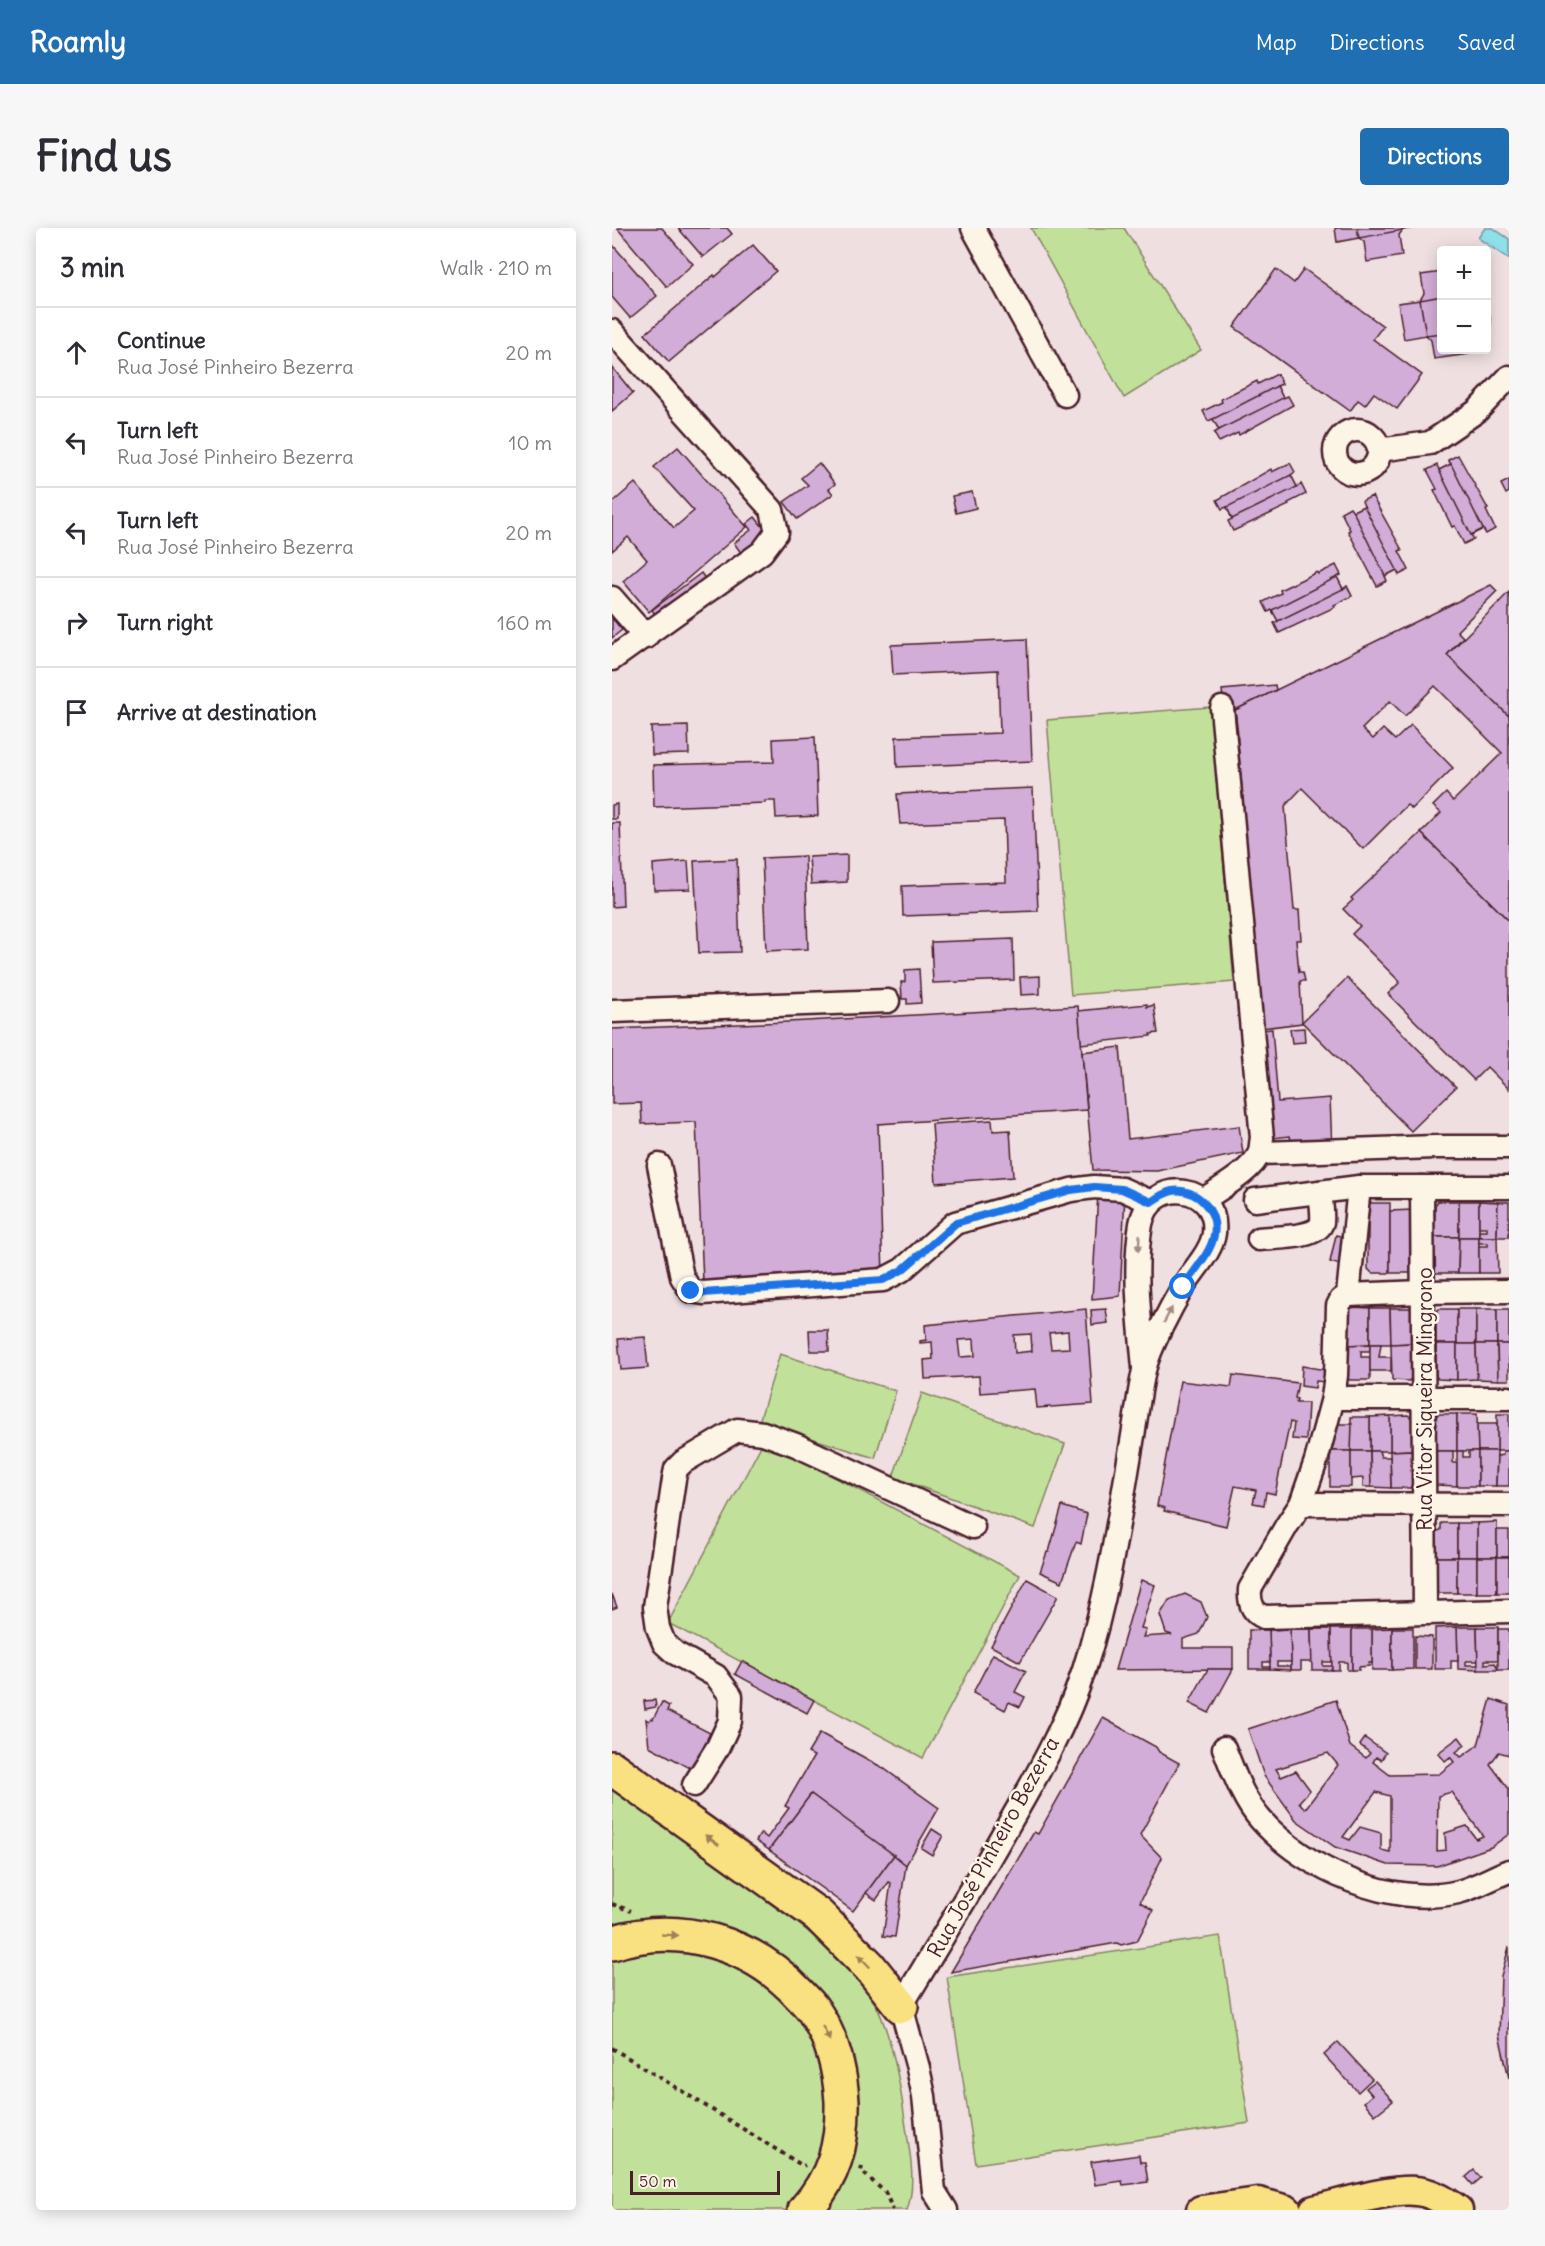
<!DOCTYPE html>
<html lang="en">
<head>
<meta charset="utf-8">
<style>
	body { margin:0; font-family:Delius,sans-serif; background:#f7f7f7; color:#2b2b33 }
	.controls { position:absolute; right:18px; top:18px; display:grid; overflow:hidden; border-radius:6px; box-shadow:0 3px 15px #0003 }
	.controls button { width:54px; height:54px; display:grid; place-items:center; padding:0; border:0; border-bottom:2px solid #e1e1e2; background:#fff; color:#2b2b33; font:30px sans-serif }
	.scale { position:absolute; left:18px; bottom:15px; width:150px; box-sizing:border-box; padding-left:6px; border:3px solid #4a1f2b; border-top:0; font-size:16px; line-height:21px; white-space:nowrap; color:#4a1f2b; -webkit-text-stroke:4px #fcf5e5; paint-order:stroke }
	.stop { position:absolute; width:18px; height:18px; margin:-14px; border:4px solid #1a73e8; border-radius:50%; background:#fff }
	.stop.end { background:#1a73e8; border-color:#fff; box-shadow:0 2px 6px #0008 }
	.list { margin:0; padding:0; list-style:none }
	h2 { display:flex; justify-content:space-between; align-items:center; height:78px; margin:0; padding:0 24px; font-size:26px }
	h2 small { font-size:20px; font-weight:400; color:#7c7c81 }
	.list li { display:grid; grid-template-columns:39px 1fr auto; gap:18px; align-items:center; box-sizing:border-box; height:90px; padding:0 24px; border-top:2px solid #e1e1e2 }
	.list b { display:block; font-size:22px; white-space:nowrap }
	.list p { margin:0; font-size:20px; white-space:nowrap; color:#7c7c81 }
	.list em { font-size:20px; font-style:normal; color:#7c7c81 }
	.icon { flex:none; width:33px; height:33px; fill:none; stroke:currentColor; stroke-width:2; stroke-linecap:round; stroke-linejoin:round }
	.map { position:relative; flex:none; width:897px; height:1982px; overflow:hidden; border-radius:6px }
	header { display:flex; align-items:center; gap:36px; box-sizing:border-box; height:84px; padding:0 30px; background:#1f6fb2; color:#fff }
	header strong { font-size:28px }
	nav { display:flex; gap:33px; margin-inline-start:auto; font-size:21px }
	.intro { display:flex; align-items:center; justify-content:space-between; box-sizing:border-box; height:144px; padding:0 36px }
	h1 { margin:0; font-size:42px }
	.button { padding:15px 27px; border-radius:6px; background:#1f6fb2; color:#fff; font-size:21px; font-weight:700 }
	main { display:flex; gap:36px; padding:0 36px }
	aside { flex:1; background:#fff; border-radius:6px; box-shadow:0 3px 15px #0003 }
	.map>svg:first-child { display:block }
</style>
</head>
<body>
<header>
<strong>Roamly</strong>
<nav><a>Map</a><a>Directions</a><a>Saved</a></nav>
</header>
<div class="intro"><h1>Find us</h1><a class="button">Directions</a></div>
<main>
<aside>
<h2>3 min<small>Walk · 210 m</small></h2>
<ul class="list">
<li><svg class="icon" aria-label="ahead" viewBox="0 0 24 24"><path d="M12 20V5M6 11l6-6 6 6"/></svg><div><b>Continue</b><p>Rua José Pinheiro Bezerra</p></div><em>20 m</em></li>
<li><svg class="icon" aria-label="left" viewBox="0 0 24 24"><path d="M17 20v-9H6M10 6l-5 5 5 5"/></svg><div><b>Turn left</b><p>Rua José Pinheiro Bezerra</p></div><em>10 m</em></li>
<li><svg class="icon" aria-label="left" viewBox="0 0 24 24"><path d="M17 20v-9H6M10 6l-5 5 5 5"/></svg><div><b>Turn left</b><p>Rua José Pinheiro Bezerra</p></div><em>20 m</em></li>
<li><svg class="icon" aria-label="right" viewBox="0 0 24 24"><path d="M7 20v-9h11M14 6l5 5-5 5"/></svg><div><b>Turn right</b></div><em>160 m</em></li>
<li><svg class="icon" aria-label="arrive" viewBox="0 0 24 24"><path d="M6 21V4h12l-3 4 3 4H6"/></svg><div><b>Arrive at destination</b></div></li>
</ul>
</aside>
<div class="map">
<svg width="897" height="1982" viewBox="0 0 897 1982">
	<rect width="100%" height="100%" fill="#efdfe1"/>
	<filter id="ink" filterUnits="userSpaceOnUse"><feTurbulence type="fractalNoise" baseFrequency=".0167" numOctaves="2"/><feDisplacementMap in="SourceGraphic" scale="12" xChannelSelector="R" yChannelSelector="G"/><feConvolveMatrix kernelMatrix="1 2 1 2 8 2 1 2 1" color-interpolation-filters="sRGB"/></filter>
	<g filter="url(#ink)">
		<g fill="#c1e19a" stroke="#868062" stroke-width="1.5">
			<polygon points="419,0 512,0 589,122 512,170"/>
			<polygon points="598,479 622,754 459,767 435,492"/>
			<polygon points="168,1126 284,1163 263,1230 147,1194"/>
			<polygon points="310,1165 453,1216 423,1300 281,1249"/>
			<polygon points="152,1212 408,1347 311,1530 56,1395"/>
			<path d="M0,1556C55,1597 111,1636 165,1679C198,1705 237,1733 260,1770C279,1801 288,1855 293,1892C297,1920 305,1955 295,1982H0Z"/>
			<polygon points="608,1708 637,1895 364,1936 335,1749"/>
		</g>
		<polygon fill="#8fe0e8" stroke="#73939c" stroke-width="1.5" points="873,0 881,0 897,11 897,31 866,10"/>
		<g fill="#d1add7" stroke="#4a1f2b" stroke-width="1.5" fill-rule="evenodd">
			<polygon points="5,0 50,0 81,36 55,59"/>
			<polygon points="66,0 115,0 120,6 91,29"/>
			<polygon points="723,0 803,0 791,2 787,7 790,28 755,34 752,14 747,10 725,14"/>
			<polygon points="745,0 790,0 791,2 747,10"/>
			<polygon points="0,16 45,68 18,90 0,69"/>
			<polygon points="141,17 164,43 57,134 33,106 102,47 103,49"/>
			<polygon points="664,41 682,55 692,41 771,98 761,111 810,147 785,181 762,165 753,177 746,172 738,183 622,99"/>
			<polygon points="830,44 830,122 857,122 857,126 822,131 819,112 814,107 792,111 786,75 808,72 812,65 809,47"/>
			<polygon points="830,68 830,105 814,107 808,72"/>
			<polygon points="874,70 879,96 874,97"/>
			<polygon points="0,139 21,165 0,183"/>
			<polygon points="665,146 670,156 665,158 671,170 676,168 681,177 627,207 626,205 607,214 602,205 607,202 601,191 596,193 591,183 610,174 609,171 645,153 646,156"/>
			<polygon points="665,158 671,170 607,202 601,191"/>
			<polygon points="66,219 135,299 37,384 11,353 35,332 16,309 0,323 0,275 23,255 62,300 82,283 42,239"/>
			<polygon points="846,227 876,281 874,282 883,301 874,306 871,301 859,307 862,311 852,316 843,298 840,299 822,262 825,261 815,242 825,237 827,242 839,236 836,232"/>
			<polygon points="207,235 223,256 217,261 221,266 185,291 172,274 196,257 189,250"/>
			<polygon points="678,235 683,244 679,247 685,259 689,256 694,266 676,275 677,277 621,303 616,293 620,291 615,279 610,281 605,272 659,241 660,244"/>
			<polygon points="839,236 871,301 859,307 827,242"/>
			<polygon points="679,247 685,259 620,291 615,279"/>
			<polygon points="897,252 897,264 894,266 889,256"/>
			<polygon points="360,264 364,280 344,285 340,268"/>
			<polygon points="760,268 790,322 787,323 797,342 787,347 785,342 773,348 775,353 765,358 736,303 738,302 729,284 738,279 741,283 752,278 750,273"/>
			<polygon points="752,278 785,342 773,348 741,283"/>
			<polygon points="143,289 155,304 132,329 122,315 139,302 134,296"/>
			<polygon points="724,337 729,347 725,349 731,361 735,358 740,368 722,377 723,379 667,405 662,395 666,393 660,382 656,384 651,374 669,365 668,362 705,344 706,346"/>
			<polygon points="89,345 97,356 48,393 40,382"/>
			<polygon points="725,349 731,361 666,393 660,382"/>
			<polygon points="879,357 885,363 845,403 851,409 835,427 897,488 897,693 809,605 829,585 821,578 834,565 841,573 890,525 823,458 793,488 778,473 750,501 761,511 771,501 783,512 799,497 841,540 800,581 795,577 751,621 690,560 673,578 682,682 687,682 689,712 684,712 687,744 691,744 693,753 688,753 690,795 650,800 622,585 632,583 623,482"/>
			<polygon points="897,364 897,488 835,427"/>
			<polygon points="0,390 10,402 0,410"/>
			<polygon points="415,411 420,533 285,539 284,509 388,505 386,442 281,447 279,417"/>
			<polygon points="663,457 664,462 623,482 626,507 616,508 610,462"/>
			<polygon points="76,498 77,526 40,527 39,499"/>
			<polygon points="203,509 206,588 164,590 163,573 153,573 153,575 42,579 41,537 162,534 161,511"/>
			<polygon points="421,560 426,683 291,688 290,658 394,654 392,592 288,596 285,566"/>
			<polygon points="5,576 5,591 0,591 0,577"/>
			<polygon points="0,595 8,595 11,678 0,679"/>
			<polygon points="809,605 897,693 897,861 875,839 862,852 776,766 788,754 740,706 748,698 731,681 741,672 739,670"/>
			<polygon points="235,627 235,654 199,656 197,629"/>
			<polygon points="193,628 196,721 154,723 150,630"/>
			<polygon points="125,631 128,724 87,725 82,633"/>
			<polygon points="76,633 78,661 42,662 41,636"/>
			<polygon points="401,711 402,752 321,755 319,714"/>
			<polygon points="307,741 309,775 295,776 295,771 290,771 289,754 293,754 293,742"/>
			<polygon points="428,748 428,766 409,767 408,749"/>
			<polygon points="735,750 844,859 799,903 690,794"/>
			<polygon points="535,776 535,779 542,777 546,805 538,806 539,808 469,816 466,783"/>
			<polygon points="466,778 475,882 266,896 271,1047 91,1054 84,894 30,896 29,875 0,876 0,801 176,794"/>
			<polygon points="692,800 693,814 680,815 678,801"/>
			<polygon points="660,801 666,874 718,870 720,920 681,921 678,908 652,911 641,803"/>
			<polygon points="508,819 516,911 627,898 631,925 545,943 481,942 470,824"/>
			<polygon points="380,892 381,903 398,902 401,949 324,955 320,896"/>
			<polygon points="486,965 513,966 508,1068 480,1071"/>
			<polygon points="826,973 847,973 847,1009 822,1009 823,977"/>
			<rect x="847" y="973" width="20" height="36"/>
			<polygon points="867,973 886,974 885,1009 867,1009 867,1003 875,1003 875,999 867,999"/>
			<polygon points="886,974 897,974 897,1009 885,1009"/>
			<polygon points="756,975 778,975 778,1045 760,1045 756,1041"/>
			<polygon points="800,982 801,1045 778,1045 778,983"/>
			<polygon points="724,1007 737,1010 732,1038 718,1034"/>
			<polygon points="822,1009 847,1009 846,1045 822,1045"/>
			<polygon points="847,1009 867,1009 867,1045 846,1045"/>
			<polygon points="867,1009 885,1009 886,1045 867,1045 867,1018 876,1018 876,1015 867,1015"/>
			<polygon points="740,1079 758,1080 758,1116 736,1117 736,1083"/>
			<polygon points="758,1080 778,1080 779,1116 758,1116"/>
			<polygon points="778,1080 801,1080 801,1115 779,1116"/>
			<path d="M474,1081L481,1176L425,1180L423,1161L368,1165L367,1148L313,1151L312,1132L321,1131L320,1114L308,1115V1113L314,1112L313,1097ZM456,1103L457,1120L439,1121L437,1105ZM419,1106L420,1123L403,1125L402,1107ZM362,1111L363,1128L348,1129L346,1112Z"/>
			<polygon points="494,1081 496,1095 480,1097 479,1082"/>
			<polygon points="827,1081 845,1081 845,1116 824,1116 824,1084"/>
			<rect x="845" y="1081" width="19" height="35"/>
			<rect x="864" y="1081" width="21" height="35"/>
			<rect x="885" y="1081" width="12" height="35"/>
			<polygon points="197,1102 216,1102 217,1123 198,1123"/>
			<polygon points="33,1109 36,1140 9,1142 6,1111"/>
			<polygon points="801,1115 801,1148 797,1153 780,1152 779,1116"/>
			<polygon points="758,1116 758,1123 749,1123 749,1129 758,1129 758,1152 738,1152 735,1150 736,1117"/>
			<polygon points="758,1116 769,1116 767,1129 779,1129 779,1143 758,1143"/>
			<polygon points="824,1116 845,1116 845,1152 826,1151 824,1148"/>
			<polygon points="845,1116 864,1116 865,1151 845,1152"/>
			<polygon points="864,1116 885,1116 886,1152 865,1151"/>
			<polygon points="885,1116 897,1116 897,1152 886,1152"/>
			<polygon points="690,1138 714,1142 713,1154 704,1153 703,1160 689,1158"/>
			<polygon points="621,1147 686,1155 683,1170 685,1171 684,1175 696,1175 694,1212 680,1211 682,1195 678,1194 663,1266 654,1264 652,1277 641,1275 644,1262 623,1258 614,1298 552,1283 553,1280 545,1278 568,1153 619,1159"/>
			<polygon points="826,1186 845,1186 845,1223 824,1223 823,1190"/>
			<polygon points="845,1186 865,1186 866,1223 845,1223"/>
			<rect x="885" y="1186" width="12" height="37"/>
			<polygon points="796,1187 800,1191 800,1222 778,1223 778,1188"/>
			<polygon points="778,1188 778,1223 758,1223 758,1189"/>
			<rect x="739" y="1189" width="19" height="34"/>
			<polygon points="717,1196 740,1196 739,1223 718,1223"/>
			<polygon points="865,1196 885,1196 885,1223 866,1223"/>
			<polygon points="800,1222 800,1257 798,1260 779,1260 778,1223"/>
			<rect x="718" y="1223" width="21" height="36"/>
			<polygon points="739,1223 758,1223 759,1259 751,1259 751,1250 739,1251"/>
			<polygon points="758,1223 767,1223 769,1229 778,1229 779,1260 759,1259"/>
			<polygon points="824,1223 841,1223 841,1235 845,1235 845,1258 824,1257"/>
			<polygon points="845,1223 851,1223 851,1229 857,1229 857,1223 866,1223 866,1258 845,1258"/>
			<polygon points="866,1223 885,1223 884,1258 866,1258"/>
			<polygon points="891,1223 897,1223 897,1258 884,1258 885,1228 891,1227"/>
			<polygon points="450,1278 475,1286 469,1316 464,1314 450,1354 428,1344 435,1324 437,1324"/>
			<polygon points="885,1294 885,1329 865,1329 865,1295"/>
			<polygon points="829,1295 845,1295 845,1329 824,1329 825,1303 829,1302"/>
			<rect x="845" y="1295" width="20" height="34"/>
			<rect x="885" y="1302" width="12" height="27"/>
			<polygon points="824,1329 845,1329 845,1365 827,1365 824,1362"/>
			<rect x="845" y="1329" width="20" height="36"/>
			<rect x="865" y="1329" width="20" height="36"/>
			<rect x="885" y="1329" width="12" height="36"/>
			<polygon points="415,1351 446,1368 408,1434 379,1418"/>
			<polygon points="529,1352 543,1357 529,1400 534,1401 531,1409 560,1407 554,1405 548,1387 557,1372 573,1366 589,1374 595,1389 587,1406 571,1411 571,1420 621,1420 621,1441 503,1442"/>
			<polygon points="0,1366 5,1379 0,1381"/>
			<polygon points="845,1399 865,1399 866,1433 854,1433 854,1437 866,1437 866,1442 846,1441"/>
			<polygon points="845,1399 846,1433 839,1433 839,1441 823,1441 823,1400"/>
			<polygon points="865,1399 886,1399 886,1432 873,1432 873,1436 883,1435 886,1442 866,1442"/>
			<polygon points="780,1400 780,1442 760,1442 760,1401"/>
			<polygon points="780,1400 801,1400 801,1441 780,1442"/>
			<polygon points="678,1401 699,1401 700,1434 689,1434 689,1442 679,1442"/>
			<polygon points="678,1401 679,1434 665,1434 665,1438 679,1438 679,1442 658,1441 657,1402"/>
			<polygon points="699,1401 719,1401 720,1434 711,1434 711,1438 720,1438 720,1442 700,1442"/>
			<polygon points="719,1401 740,1401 740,1442 735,1442 735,1434 727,1434 727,1442 720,1442"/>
			<polygon points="740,1401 760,1401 760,1435 757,1435 757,1438 747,1439 747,1442 740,1442"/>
			<rect x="886" y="1401" width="11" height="41"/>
			<polygon points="637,1402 657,1402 658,1434 651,1434 651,1439 658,1439 658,1441 637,1441"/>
			<polygon points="803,1408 820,1409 820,1441 803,1441"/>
			<polygon points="381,1426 414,1443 403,1464 413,1469 408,1479 397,1474 393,1482 361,1465"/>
			<polygon points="130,1433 202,1472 195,1485 123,1446"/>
			<polygon points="596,1441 621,1441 597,1485 577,1475"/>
			<path d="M879,1471L897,1477V1527L887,1524L878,1536L897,1561V1606L879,1619L825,1638L776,1637L723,1619L684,1592L652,1548L636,1501L724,1472L738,1518L754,1530L758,1525L748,1517L753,1510L774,1525L769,1532L764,1529L761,1534L778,1547L827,1546L842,1534L838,1529L833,1533L826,1525L847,1509L853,1517L844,1524L849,1529L866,1517ZM716,1525L726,1537L693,1581L687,1574L698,1562L684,1543L669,1549L664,1541ZM764,1564L778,1568V1624L769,1622V1605L748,1599L738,1612L731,1609ZM839,1564L871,1608L864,1611L855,1598L833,1605L834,1622L825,1623L826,1568Z"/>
			<polygon points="43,1472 44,1479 33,1481 32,1473"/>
			<polygon points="50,1474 57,1478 55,1483 98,1505 95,1511 97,1513 82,1542 37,1518 34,1491 37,1493 39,1490 41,1491"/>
			<polygon points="491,1490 544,1519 547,1524 567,1535 528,1607 550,1630 528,1674 541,1682 525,1713 509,1717 505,1715 339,1744 422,1604 426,1606"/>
			<polygon points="208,1505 271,1540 327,1580 294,1637 199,1566 157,1622 144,1613 149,1605 155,1610 177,1580 173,1578 202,1528 196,1525"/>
			<polygon points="199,1566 282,1627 241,1683 157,1622"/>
			<polygon points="320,1601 331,1608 320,1627 309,1620"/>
			<polygon points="282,1627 294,1637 283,1709 271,1708 279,1655 277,1654 264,1672 254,1665"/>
			<polygon points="897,1719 897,1850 887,1807 889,1748"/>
			<polygon points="726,1814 760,1851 746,1864 712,1827"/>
			<polygon points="763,1853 781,1873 763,1887 752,1874 760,1867 754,1860"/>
			<polygon points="527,1927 528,1934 533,1934 536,1954 511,1957 510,1953 483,1957 479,1934"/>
			<polygon points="862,1942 869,1950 861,1957 854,1949"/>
		</g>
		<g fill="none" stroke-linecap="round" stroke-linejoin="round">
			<g stroke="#4a1f2b" stroke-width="27">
				<g id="minor">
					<polyline points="361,0 453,167"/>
					<polyline points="0,103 160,282 165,304 150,324 0,431"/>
					<circle cx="745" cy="224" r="22"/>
					<polyline points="767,222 818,215 865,183 897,149"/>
					<polyline points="0,370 34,409"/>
					<polyline points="0,783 276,773"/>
					<polyline points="648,925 823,919 897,919"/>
					<polyline points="47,937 70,1049 79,1063 91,1065 271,1052 290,1042 343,995 459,962 482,959 510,961 539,974"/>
					<polyline points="810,959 813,1383"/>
					<path d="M897,959H747L736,1067L729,1072L726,1078L724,1147L721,1170L704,1233L689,1276L675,1297L638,1361C637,1374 640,1384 652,1389L897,1383"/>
					<path d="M591,972C607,961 641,943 648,924C649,919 649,914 650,910L610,480"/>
					<polyline points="643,972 747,959"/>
					<path d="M647,1011C662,1009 706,1011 710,994C711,985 709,973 708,964"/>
					<polyline points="736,1067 811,1064 897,1063"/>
					<polyline points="721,1170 897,1170"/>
					<polyline points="689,1276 897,1277"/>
					<path d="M612,1520C622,1545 631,1572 649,1592C693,1642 781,1680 846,1664C863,1660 881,1649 897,1643"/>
					<polyline points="82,1557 106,1519 118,1493 119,1468 104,1448 63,1425 52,1415 46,1400 43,1379 62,1251 64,1241 71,1234 125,1202 151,1205 184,1217 361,1299"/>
					<path d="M334,1982L322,1963L312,1868L306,1840L289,1778C324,1720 360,1661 394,1601C423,1551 454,1498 472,1442C496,1368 507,1290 520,1214C524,1190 527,1166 532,1142C538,1118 559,1079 572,1057C582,1041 600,1023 602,1005C608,957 539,946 529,996C521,1042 528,1093 532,1140"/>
				</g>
			</g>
			<g stroke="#4a1f2b" stroke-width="33">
				<g id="major">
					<polyline points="589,1982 646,1974 675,1982"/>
					<path d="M702,1982C728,1976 779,1960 804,1963C820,1964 834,1973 846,1982"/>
				</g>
			</g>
			<g stroke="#4a1f2b" stroke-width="38">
				<g id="highway">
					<polyline points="0,1540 206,1687 257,1738 289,1778"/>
					<path d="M0,1715C67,1693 140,1715 187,1766C192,1771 198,1777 202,1783C220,1810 228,1841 230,1873C231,1917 222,1949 193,1982"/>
				</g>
			</g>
			<g stroke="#4a1f2b" stroke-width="4" stroke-dasharray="4.5 4.5" stroke-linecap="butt">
				<polyline points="0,1676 19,1683"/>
				<polyline points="0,1820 191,1938 193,1937"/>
				<polyline points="250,1938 249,1943 273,1964 281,1982"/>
			</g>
			<use href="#minor" stroke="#fcf5e5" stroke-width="22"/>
			<use href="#major" stroke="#f9e181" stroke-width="28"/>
			<use href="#highway" stroke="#f9e181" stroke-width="33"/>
		</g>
		<defs><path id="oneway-solid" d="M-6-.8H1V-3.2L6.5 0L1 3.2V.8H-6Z" transform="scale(1.5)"/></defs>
		<g fill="#a38a88">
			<use href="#oneway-solid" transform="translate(527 1015) rotate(95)"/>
			<use href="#oneway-solid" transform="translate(556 1087) rotate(-62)"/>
		</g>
		<g fill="#a28056">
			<use href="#oneway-solid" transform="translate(100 1612) rotate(-144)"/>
			<use href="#oneway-solid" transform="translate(58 1707) rotate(3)"/>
			<use href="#oneway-solid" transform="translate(252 1733) rotate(-134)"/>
			<use href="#oneway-solid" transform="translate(214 1805) rotate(63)"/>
		</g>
	</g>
	<g fill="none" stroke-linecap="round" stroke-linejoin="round" filter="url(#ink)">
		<path stroke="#1a73e8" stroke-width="8" d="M79,1063L91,1065L271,1052L290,1042L344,995L459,962L482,959L510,961L539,974C546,969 552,965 560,963C584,959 607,983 602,1007C599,1025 581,1044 571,1059"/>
	</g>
	<g text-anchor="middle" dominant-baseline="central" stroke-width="5" stroke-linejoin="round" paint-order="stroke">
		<g font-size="21" fill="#4a1f2b" stroke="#fcf5e5">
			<text transform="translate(812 1171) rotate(-90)">Rua Vitor Siqueira Mingrono</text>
			<text transform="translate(381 1619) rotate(-61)">Rua José Pinheiro Bezerra</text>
		</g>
	</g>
</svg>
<div class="controls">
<button>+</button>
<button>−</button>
</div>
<div class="scale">50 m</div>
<div class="stop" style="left:571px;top:1059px"></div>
<div class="stop end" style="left:79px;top:1063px"></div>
</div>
</main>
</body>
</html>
